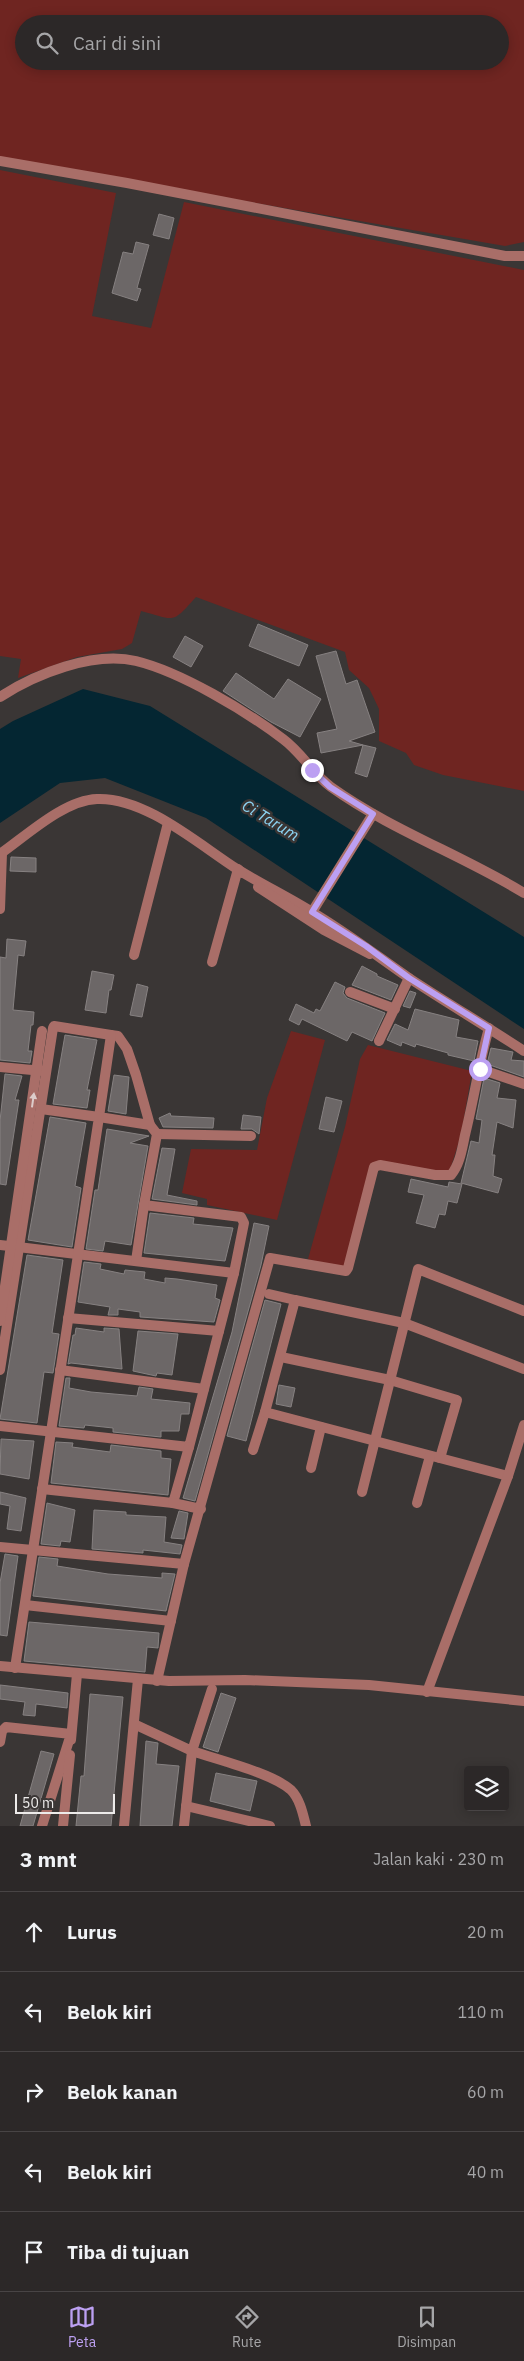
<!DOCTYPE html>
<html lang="id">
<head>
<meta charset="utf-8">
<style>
	body { margin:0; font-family:"IBM Plex Sans",sans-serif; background:#383434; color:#f1f3f6 }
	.controls { position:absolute; right:15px; bottom:15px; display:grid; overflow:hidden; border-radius:5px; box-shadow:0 2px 12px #0003 }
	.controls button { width:45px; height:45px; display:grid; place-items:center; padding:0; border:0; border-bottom:1px solid #484445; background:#2c2828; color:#f1f3f6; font:25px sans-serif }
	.scale { position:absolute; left:15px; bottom:12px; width:100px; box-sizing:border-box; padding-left:5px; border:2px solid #edebea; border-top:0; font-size:14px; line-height:18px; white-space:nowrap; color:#edebea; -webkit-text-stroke:4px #3a3635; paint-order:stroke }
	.stop { position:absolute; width:15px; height:15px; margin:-11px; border:4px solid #bca0f2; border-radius:50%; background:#fff }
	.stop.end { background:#bca0f2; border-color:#fff; box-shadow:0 1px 5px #0008 }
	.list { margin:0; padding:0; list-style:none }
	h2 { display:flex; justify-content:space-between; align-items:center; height:65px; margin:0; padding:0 20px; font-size:21px }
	h2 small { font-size:16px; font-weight:400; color:#a6a6a8 }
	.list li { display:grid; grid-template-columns:32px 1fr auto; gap:15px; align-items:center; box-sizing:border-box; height:80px; padding:0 20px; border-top:1px solid #484445 }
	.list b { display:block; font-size:19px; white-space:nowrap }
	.list em { font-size:16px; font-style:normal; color:#a6a6a8 }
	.icon { flex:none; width:28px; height:28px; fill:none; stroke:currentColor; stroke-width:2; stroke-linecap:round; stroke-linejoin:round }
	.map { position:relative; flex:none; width:524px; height:1826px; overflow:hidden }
	.search { position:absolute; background:#2c2828; box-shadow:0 2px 12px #0003; left:15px; right:15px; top:15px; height:55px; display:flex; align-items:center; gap:12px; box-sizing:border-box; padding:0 18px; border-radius:28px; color:#a6a6a8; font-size:19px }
	.sheet { height:465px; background:#2c2828 }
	nav { display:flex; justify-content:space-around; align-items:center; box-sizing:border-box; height:70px; border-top:1px solid #484445; background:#2c2828; font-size:14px; color:#a6a6a8 }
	nav a { display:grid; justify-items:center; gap:2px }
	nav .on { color:#bca0f2 }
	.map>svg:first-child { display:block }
</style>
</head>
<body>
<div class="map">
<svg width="524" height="1826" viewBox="0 0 524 1826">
	<rect width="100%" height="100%" fill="#3a3635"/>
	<g fill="#6f2521" fill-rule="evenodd">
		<path d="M0,0H524V242L505,246L0,159ZM24,24H500V61H24Z"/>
		<path d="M0,170L116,193L92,316L151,328L184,202L524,270V791L443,775L414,765L406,753L379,741V709L369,688L349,670L345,652L196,597C171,625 176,620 141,611L132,643L122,649L77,657L18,678L21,659L0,656Z"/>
		<polygon points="291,1031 325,1040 277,1220 207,1205 207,1199 182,1193 191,1149 257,1150 267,1098"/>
		<polygon points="368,1045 472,1071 461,1135 449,1173 430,1173 373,1162 344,1267 333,1267 308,1259 345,1127 360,1059"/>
	</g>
	<polygon fill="#042632" points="83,689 150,706 524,937 524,1029 206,818 105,778 60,783 0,823 0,729 13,721"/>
	<g fill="#6c6767" stroke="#868181">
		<polygon points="159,214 174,218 169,239 153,235"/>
		<polygon points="136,242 149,245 137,288 141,289 137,301 112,293 123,252 133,254"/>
		<polygon points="258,624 308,645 299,666 249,646"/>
		<polygon points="185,636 203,646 191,667 173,657"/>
		<polygon points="336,651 346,684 357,680 375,732 349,741 363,745 321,753 317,733 337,729 316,656"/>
		<polygon points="236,673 274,699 288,679 321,699 300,737 271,722 223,691"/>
		<polygon points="363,745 376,748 367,777 355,773"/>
		<polygon points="11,857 36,858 36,872 10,871"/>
		<polygon points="7,939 26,941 24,956 18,955 13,1010 34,1012 33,1025 31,1025 28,1051 32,1051 30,1063 0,1060 0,957 6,958"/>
		<polygon points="362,966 377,974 377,976 398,985 391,1000 352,985"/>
		<polygon points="92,971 114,975 111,990 109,990 106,1013 85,1010"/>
		<polygon points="335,982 345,987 343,993 347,998 385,1013 372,1041 352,1032 347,1041 302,1019 299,1025 289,1020 296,1004 314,1013 316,1009 320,1011"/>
		<polygon points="137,984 148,987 142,1017 130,1015"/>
		<polygon points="410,991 416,993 410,1008 403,1006"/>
		<polygon points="415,1009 459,1020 456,1037 478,1041 474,1061 448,1055 448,1053 416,1044 415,1047 402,1042 401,1046 387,1040 395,1024 408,1030"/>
		<polygon points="65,1035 97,1040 87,1090 90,1090 87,1108 53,1104"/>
		<polygon points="491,1048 513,1052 511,1060 524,1061 524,1077 487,1064"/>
		<polygon points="5,1074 22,1076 15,1100 19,1100 6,1185 0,1184 0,1121"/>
		<polygon points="114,1075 129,1077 126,1114 108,1111"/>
		<polygon points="484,1078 500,1083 497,1098 516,1100 513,1128 497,1122 492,1155 495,1155 493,1176 502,1179 498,1193 461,1183 471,1141 479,1143 482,1120 476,1119"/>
		<polygon points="326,1097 342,1101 334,1132 319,1129"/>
		<polygon points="170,1113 171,1116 214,1118 213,1128 163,1127 159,1118"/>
		<polygon points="243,1115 261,1117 259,1134 252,1129 241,1129"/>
		<polygon points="50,1117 86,1123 75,1186 81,1188 72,1247 28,1240"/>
		<polygon points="107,1129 149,1136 130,1143 148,1146 131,1245 105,1241 103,1251 86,1249 95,1190 98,1190"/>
		<polygon points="162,1148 175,1149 167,1195 197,1201 197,1205 152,1199"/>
		<polygon points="411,1179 448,1187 449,1182 462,1184 457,1203 448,1201 445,1215 439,1214 435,1228 416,1223 424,1195 408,1192"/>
		<polygon points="150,1213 194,1218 193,1224 233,1228 225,1261 144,1253"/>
		<polygon points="254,1223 269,1226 261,1265 195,1501 183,1498 232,1332"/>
		<polygon points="27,1255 63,1260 52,1333 59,1334 53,1373 44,1372 37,1423 0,1419"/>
		<polygon points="84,1262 101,1264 100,1269 124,1274 125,1270 145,1272 144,1279 165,1283 165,1278 177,1279 217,1285 215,1298 220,1300 214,1322 140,1317 140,1312 118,1309 118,1315 108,1315 110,1307 78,1302"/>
		<polygon points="265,1300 281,1304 246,1441 227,1436"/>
		<polygon points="76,1328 104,1332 104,1328 119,1329 122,1369 71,1363 68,1364 73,1335 75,1335"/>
		<polygon points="138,1331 178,1334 172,1375 157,1373 156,1376 133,1371"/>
		<polygon points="66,1378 70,1378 69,1388 91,1392 137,1396 139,1387 153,1389 151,1399 190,1403 189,1414 181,1414 179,1431 161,1431 161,1437 113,1432 113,1428 85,1425 84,1428 59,1426"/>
		<polygon points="279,1385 295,1388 291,1407 276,1404"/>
		<polygon points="1,1439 34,1441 29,1479 0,1474"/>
		<polygon points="56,1442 73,1443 72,1447 110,1452 111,1445 161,1451 161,1458 171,1459 168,1495 51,1483"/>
		<polygon points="0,1492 26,1498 21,1531 7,1529 10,1506 0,1504"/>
		<polygon points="47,1503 75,1510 70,1542 61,1541 60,1546 41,1544"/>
		<polygon points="94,1510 126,1512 126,1515 166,1517 164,1542 182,1545 180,1554 143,1550 143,1553 92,1549"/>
		<polygon points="179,1511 188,1513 184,1539 171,1538"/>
		<polygon points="5,1554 18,1556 7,1636 0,1635 0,1583"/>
		<polygon points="39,1557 58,1559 57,1566 108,1574 162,1578 162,1573 175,1574 166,1611 33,1596"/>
		<polygon points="29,1622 159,1633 158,1648 147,1647 145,1672 24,1661"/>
		<polygon points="0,1685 68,1693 67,1708 36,1704 35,1716 23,1715 25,1702 0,1699"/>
		<polygon points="221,1693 236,1698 218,1752 203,1747"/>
		<polygon points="90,1694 123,1697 111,1826 76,1826 81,1776 84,1776"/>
		<polygon points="146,1741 158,1743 156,1764 179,1766 172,1826 140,1826"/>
		<polygon points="41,1751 54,1754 33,1826 20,1826"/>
		<polygon points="216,1773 257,1781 250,1811 210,1801"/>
	</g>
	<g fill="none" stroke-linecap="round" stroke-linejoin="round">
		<g stroke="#a96e68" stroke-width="10">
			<polyline points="0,161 127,183 505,256 524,256"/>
			<path d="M0,697C35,674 93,651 136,661C181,672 246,711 283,739C302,753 313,774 331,787C391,830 462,855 524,893"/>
			<path d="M0,854C26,836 64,800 97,799C145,797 198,844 237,869C261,884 288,897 312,912C346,932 377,956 409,978C447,1003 486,1026 524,1051"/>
			<polyline points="258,887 324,930 370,954"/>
			<polyline points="0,909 2,853"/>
			<polyline points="312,912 373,814"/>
			<polyline points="134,955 168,823"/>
			<polyline points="212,962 238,869 242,873"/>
			<polyline points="350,992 395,1009"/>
			<polyline points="111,1035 118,1036 127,1049 136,1075 150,1125"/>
			<polyline points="379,1041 409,978"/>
			<polyline points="0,1067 43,1071"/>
			<polyline points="480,1069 524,1084"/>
			<polyline points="157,1134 251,1136"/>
			<path d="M0,1245L18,1247C90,1256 162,1265 234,1273L244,1223L241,1217L144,1205L157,1134L150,1125L99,1117L111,1035L54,1026L53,1028L0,1370"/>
			<polyline points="136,1261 144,1205"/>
			<polyline points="269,1294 295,1300"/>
			<polyline points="68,1318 219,1331"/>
			<polyline points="0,1321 42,1031"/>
			<polyline points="281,1357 390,1380 457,1400 440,1458"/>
			<polyline points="60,1370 204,1389"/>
			<polyline points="0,1426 189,1447 234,1273"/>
			<polyline points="253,1450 265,1412"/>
			<polyline points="311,1468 321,1427"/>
			<polyline points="508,1476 265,1412 295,1300 404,1323 524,1369"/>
			<polyline points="42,1489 173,1503 189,1447"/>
			<polyline points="362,1492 418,1269 524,1311"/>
			<polyline points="173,1503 201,1509"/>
			<polyline points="417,1503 430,1456"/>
			<polyline points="0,1547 184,1564"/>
			<polyline points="25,1605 171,1621"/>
			<polyline points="0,1666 169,1681 245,1680 369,1685 524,1701"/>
			<polyline points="15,1668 99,1117 41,1109"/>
			<path d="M157,1681L184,1564L270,1258L346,1271L348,1268L374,1167L380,1165L435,1175H451C460,1164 462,1149 465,1135C474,1099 479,1063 489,1028"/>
			<polyline points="427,1692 508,1476 524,1425"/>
			<polyline points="134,1724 192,1751 212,1689"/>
			<polyline points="71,1740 77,1674"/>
			<polyline points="0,1742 2,1731 6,1727 71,1734 42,1826"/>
			<polyline points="186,1806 270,1826"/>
			<polyline points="63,1826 70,1755"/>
			<polyline points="124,1826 138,1679"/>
			<path d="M184,1826L192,1751C218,1760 272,1773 291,1790C300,1799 303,1814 306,1826"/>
		</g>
	</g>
	<defs><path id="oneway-solid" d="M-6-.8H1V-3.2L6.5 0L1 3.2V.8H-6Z" transform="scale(1.25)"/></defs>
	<use fill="#dcccca" href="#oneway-solid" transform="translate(33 1100) rotate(-82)"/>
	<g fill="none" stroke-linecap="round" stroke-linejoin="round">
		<polyline stroke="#bca0f2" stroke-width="6" points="312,770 330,787 373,814 312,912 366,946 409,978 489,1028 480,1069"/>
	</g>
	<g text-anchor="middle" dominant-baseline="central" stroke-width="5" stroke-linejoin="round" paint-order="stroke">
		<g font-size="16" font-style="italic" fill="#8cd4f3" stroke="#3a3635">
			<text transform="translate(271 820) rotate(31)">Ci Tarum</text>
		</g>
	</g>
</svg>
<div class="controls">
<button><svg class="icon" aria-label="layers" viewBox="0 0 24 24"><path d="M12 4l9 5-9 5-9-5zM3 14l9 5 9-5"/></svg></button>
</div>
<div class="scale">50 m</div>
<div class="stop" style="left:480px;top:1069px"></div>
<div class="stop end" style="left:312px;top:770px"></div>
<div class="search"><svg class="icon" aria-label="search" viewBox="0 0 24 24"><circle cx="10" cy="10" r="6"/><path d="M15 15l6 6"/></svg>Cari di sini</div>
</div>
<section class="sheet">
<h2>3 mnt<small>Jalan kaki · 230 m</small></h2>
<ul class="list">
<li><svg class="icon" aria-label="ahead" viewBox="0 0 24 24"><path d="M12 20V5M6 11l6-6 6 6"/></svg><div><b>Lurus</b></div><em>20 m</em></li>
<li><svg class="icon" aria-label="left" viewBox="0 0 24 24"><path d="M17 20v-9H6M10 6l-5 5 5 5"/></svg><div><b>Belok kiri</b></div><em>110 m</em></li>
<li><svg class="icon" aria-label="right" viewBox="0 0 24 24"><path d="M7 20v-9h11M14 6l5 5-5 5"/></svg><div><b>Belok kanan</b></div><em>60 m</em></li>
<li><svg class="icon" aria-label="left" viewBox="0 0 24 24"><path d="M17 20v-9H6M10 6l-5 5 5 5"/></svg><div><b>Belok kiri</b></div><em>40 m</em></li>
<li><svg class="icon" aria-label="arrive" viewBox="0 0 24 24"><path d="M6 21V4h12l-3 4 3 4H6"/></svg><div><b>Tiba di tujuan</b></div></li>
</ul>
</section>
<nav>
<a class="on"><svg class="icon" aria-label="map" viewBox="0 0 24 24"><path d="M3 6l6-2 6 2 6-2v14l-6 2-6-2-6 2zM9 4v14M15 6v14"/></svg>Peta</a>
<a><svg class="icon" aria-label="directions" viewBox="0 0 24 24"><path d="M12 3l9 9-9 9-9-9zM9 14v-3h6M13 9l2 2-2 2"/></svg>Rute</a>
<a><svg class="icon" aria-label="saved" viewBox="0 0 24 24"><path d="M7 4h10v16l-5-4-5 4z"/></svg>Disimpan</a>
</nav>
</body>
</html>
